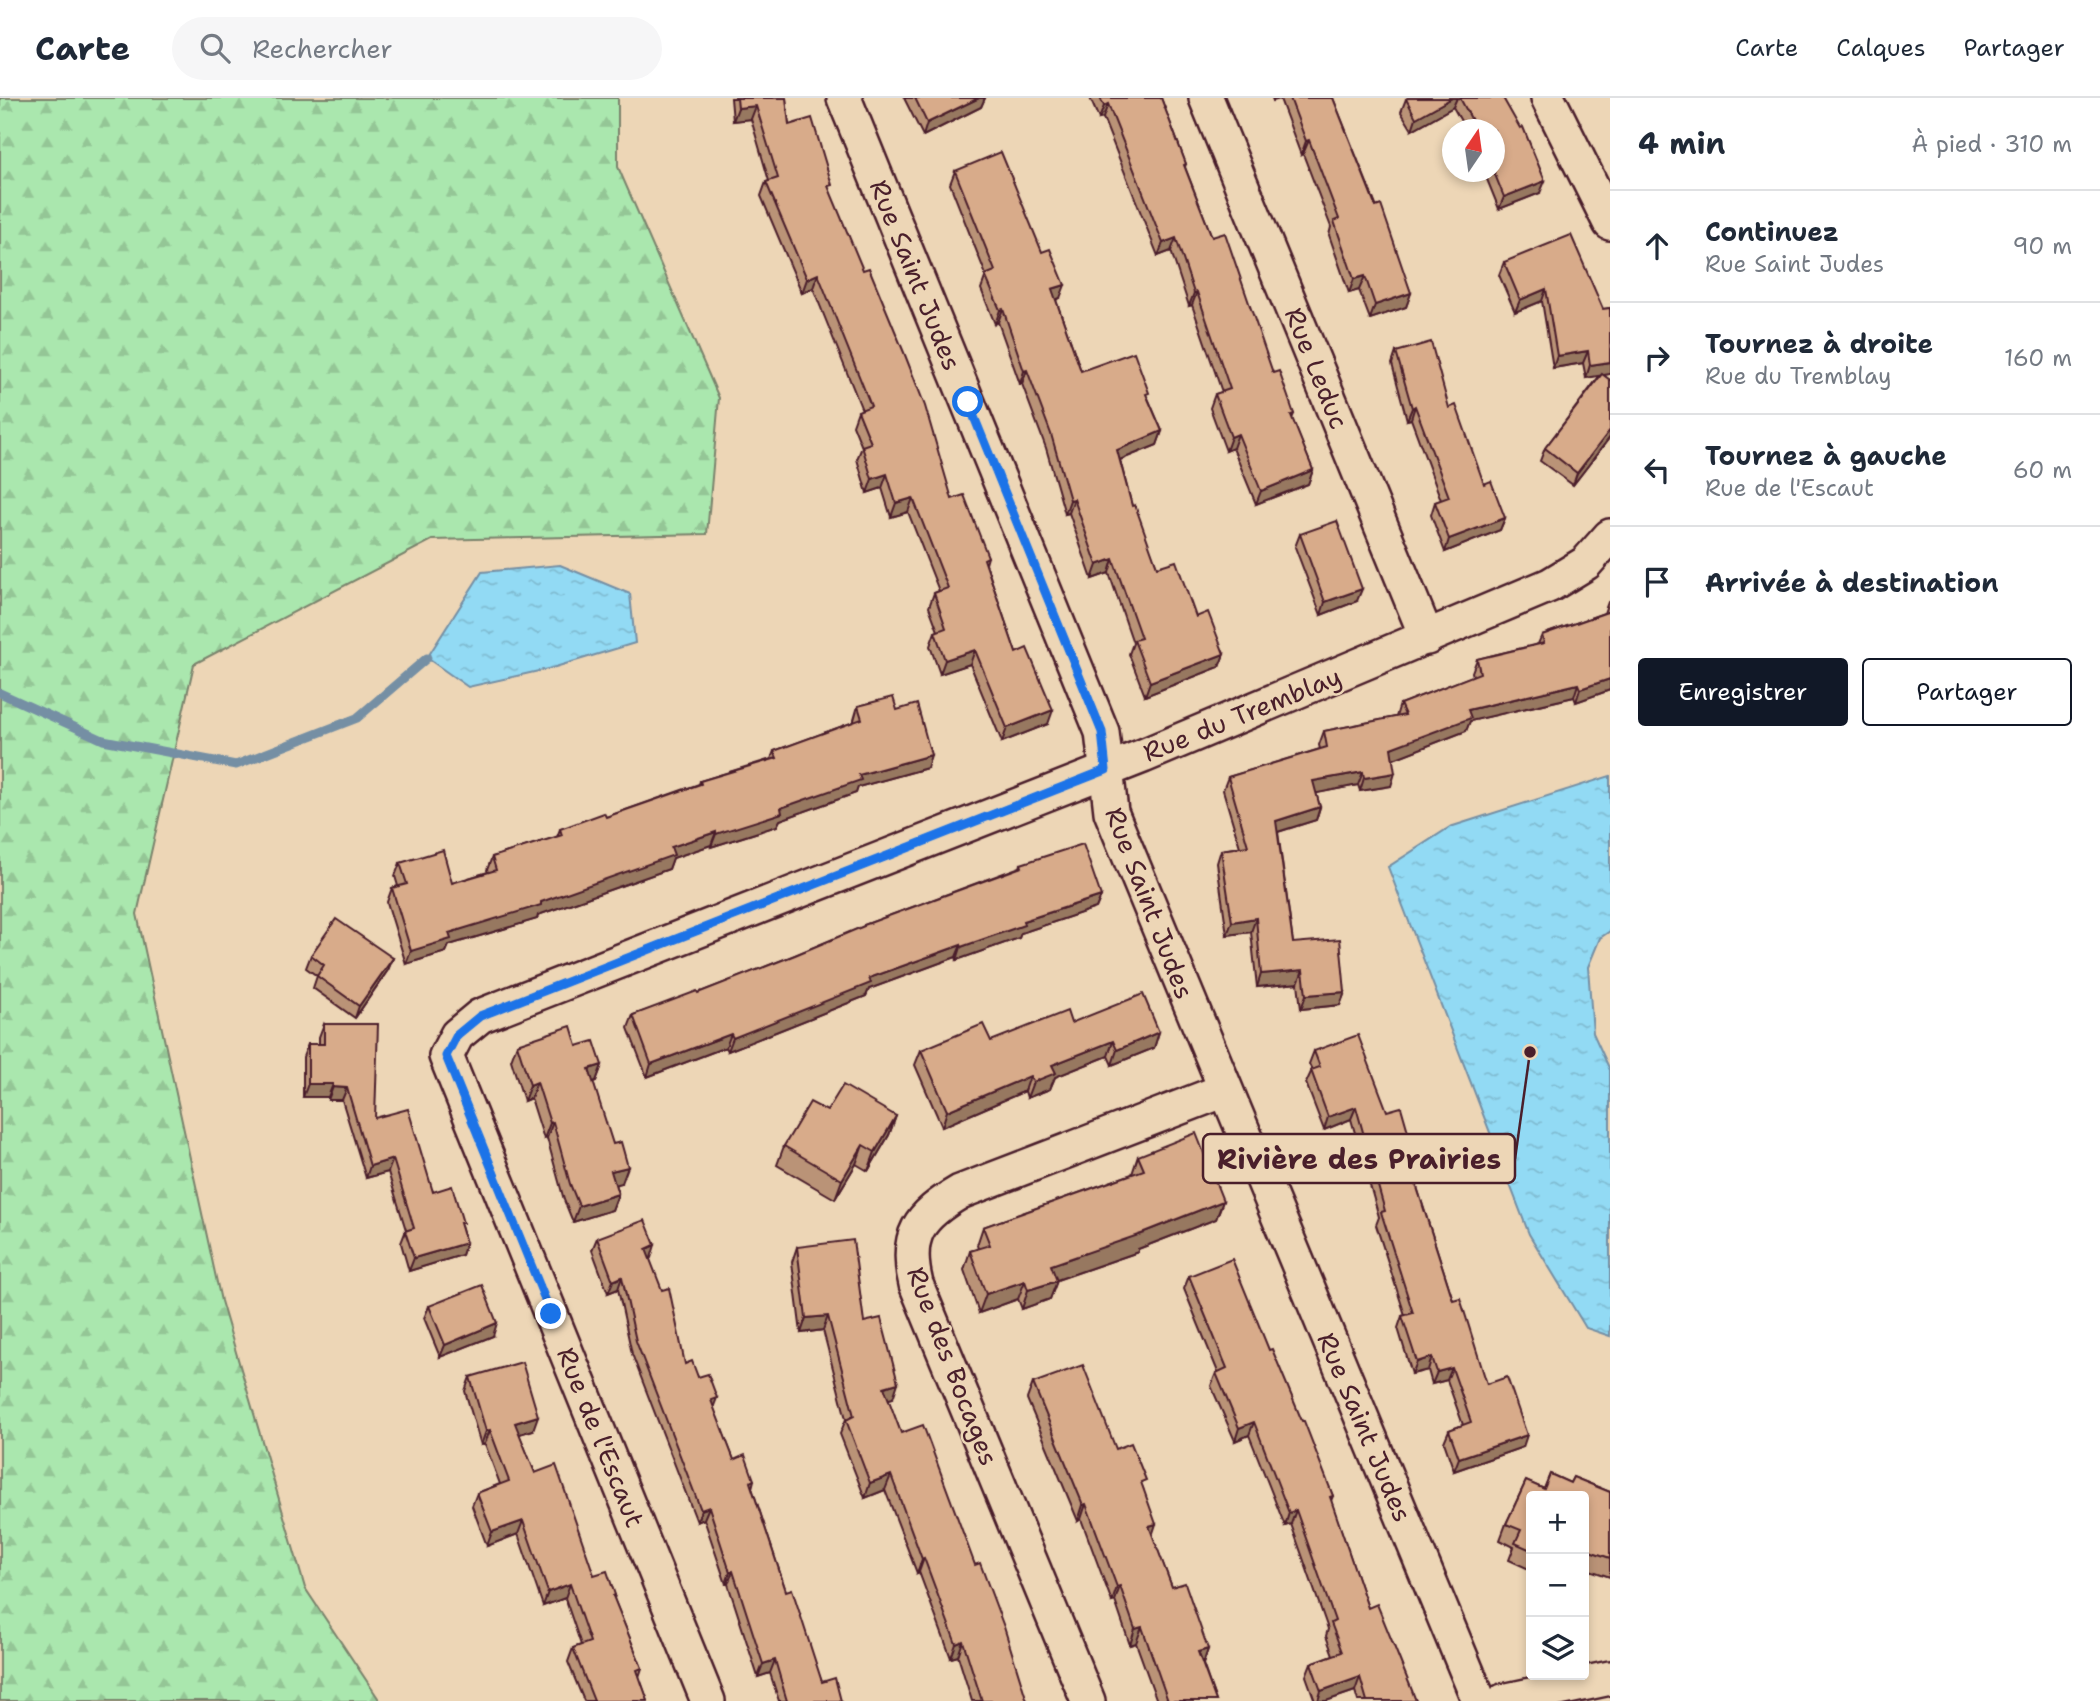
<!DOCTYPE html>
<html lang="fr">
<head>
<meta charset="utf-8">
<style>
	body { margin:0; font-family:"Shantell Sans",sans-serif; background:#f6f6f7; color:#1f2937 }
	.controls { position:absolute; right:21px; bottom:21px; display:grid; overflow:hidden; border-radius:7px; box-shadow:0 4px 10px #0003 }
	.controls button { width:63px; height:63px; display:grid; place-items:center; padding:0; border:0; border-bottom:2px solid #e0e1e3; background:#fff; color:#1f2937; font:35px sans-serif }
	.compass { position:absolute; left:1442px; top:21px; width:63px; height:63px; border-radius:50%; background:#fff; box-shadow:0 4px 10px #0003; rotate:13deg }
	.stop { position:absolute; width:21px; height:21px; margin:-16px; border:5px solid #1a73e8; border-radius:50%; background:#fff }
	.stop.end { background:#1a73e8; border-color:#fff; box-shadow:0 2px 7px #0008 }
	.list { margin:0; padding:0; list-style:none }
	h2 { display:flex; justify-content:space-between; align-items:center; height:91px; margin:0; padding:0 28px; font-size:30px }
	h2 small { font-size:23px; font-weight:400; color:#747a83 }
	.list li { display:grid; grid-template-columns:46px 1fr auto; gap:21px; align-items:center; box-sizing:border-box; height:112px; padding:0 28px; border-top:2px solid #e0e1e3 }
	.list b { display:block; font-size:26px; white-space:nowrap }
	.list p { margin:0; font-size:23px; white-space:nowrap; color:#747a83 }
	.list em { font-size:23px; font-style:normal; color:#747a83 }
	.actions { display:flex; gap:14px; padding:21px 28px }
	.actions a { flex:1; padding:16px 0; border:2px solid #111827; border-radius:7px; text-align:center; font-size:24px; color:#111827 }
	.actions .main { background:#111827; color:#fff }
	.icon { flex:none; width:38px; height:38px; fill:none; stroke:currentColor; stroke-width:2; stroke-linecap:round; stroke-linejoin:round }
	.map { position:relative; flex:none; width:1610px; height:1603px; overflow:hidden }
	header { display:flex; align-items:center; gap:42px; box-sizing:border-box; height:98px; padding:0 35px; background:#fff; border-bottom:2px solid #e0e1e3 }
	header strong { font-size:33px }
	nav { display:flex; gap:38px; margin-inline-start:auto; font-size:24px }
	.search { width:490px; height:63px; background:#f6f6f7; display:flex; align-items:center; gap:18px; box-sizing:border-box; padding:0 24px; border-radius:38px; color:#747a83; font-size:26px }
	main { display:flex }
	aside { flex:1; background:#fff }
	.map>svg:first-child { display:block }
</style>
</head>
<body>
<header>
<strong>Carte</strong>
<div class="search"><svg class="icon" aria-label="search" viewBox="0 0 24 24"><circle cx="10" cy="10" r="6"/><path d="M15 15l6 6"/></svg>Rechercher</div>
<nav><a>Carte</a><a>Calques</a><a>Partager</a></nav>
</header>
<main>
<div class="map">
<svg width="1610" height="1603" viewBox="0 0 1610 1603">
	<defs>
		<pattern id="forest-firs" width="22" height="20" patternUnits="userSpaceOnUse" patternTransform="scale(1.75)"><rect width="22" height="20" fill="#aae7ae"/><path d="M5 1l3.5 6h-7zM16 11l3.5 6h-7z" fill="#94c696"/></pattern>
		<pattern id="water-ripples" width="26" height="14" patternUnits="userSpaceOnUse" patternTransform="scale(1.75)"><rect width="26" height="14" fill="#92daf4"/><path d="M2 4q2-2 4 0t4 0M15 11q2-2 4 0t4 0" fill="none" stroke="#7fbbd1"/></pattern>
	</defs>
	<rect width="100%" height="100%" fill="#edd6b6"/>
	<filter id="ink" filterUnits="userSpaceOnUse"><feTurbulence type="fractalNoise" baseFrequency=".0143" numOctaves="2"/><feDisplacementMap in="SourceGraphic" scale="14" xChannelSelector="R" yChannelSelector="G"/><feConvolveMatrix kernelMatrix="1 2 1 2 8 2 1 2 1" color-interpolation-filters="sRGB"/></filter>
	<g filter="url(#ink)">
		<polygon fill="url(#forest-firs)" stroke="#7a836c" stroke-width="2" points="0,0 618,0 618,69 719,300 707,436 432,442 194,566 137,816 221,1203 305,1490 380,1603 0,1603"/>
		<g fill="url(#water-ripples)" stroke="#758fa4" stroke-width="2">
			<polygon points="560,467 630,496 635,545 552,570 468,589 427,560 482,474"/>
			<polygon points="1610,678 1610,833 1600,840 1588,869 1593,935 1610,972 1610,1238 1586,1230 1529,1136 1388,769 1450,729"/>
		</g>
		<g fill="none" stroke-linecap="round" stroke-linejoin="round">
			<polyline stroke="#758fa4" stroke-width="9" points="0,595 103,642 236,667 357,620 427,560"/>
			<g stroke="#4a1f2b" stroke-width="38">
				<g id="street">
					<polyline points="844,0 1102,634 1111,714 1479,1603"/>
					<polyline points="1206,0 1427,540"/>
					<polyline points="1548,0 1610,125"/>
					<polyline points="708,1603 446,958 457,937 480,918 1143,658 1550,487 1586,465 1610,438"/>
					<path d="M1088,1603L916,1186C904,1137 919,1118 960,1094L1225,992"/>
					<polyline points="1503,1603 1610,1580"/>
				</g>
			</g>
			<use href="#street" stroke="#edd6b6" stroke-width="33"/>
		</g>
		<g fill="#ba9377" stroke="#4a1f2b" stroke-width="2">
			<polygon points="731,0 786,0 789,27 829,92 952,401 988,459 986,466 1016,555 1048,626 1002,644 970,566 940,576 930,548 935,534 938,533 929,509 934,495 939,493 908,414 891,419 882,390 867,395 857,361 862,349 853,327 858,313 862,312 813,190 802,195 761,98 766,84 769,83 751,21 733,23"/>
			<polygon points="904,0 985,0 981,9 923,38"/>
			<polygon points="1090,0 1161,0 1186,66 1185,69 1212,139 1273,275 1294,316 1292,321 1313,372 1308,386 1256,406 1233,350 1226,353 1210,310 1215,296 1222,294 1192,207 1189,208 1171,153 1158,158 1103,20 1099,21"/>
			<polygon points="1272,0 1333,0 1411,195 1406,209 1370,221 1359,192 1349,195 1329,137 1331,129 1303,56 1301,57 1280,1 1273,3"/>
			<polygon points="1408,0 1503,0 1540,95 1499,111 1484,74 1494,74 1494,32 1466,32 1453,9 1412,32 1401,14 1406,1"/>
			<polygon points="955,73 1060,200 1056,202 1081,273 1148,300 1162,333 1157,347 1120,362 1132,408 1157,469 1224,556 1219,569 1145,598 1129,556 1133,545 1109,475 1092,481 1069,415 1065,416 1046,350 1022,286 1020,286 998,224 995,226 981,191 986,177 950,86"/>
			<polygon points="1504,164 1603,211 1610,210 1610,276 1603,277 1610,282 1610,339 1573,387 1540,363 1545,350 1600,277 1586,280 1583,265 1553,270 1542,203 1515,214 1499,177"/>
			<polygon points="1396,254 1449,310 1484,386 1505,420 1500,432 1445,454 1431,417 1435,404 1441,402 1411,321 1407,322 1392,266"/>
			<polygon points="1300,436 1357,503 1321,517 1295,449"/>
			<polygon points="1610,503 1610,592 1576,604 1574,599 1470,623 1466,633 1393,661 1391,688 1360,693 1358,687 1316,695 1320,709 1316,722 1278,734 1293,845 1345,894 1340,907 1301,911 1298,885 1257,889 1251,834 1227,837 1217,765 1221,752 1240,749 1223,692 1228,679 1320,651 1319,647 1324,633 1396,619 1400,606 1473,578 1472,574 1477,561 1538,546 1542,537 1604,515 1608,504"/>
			<polygon points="858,608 897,612 927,670 858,689 856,695 780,722 777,728 711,749 711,747 673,760 669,771 538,817 537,821 449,847 446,854 406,866 387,804 392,790 398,788 395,778 400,765 452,785 488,774 487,772 492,759 557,739 560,731 606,719 699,686 700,683 771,661 774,653 854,624 854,622"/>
			<polygon points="1021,766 1101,798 1096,810 1021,835 1019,840 957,862 956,859 869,891 866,898 728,953 726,949 647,979 628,930 633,917 698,895 795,857 863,829 864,827 1020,769"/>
			<polygon points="311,857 393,860 388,872 355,920 313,890 317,878 306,870"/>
			<polygon points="1071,925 1159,934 1154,950 1112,967 1108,958 1055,979 1050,991 1027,1000 1025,993 942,1029 915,967 921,952 991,943"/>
			<polygon points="324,926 375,1020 461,1128 466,1145 462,1157 409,1173 401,1145 406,1132 388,1074 366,1080 342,1002 328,1002 328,999 303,999 303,959 308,946 319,946 319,939"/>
			<polygon points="517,946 577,948 602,967 596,983 593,984 622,1085 615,1086 618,1096 612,1112 573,1124 564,1102 547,1040 544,1041 531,1000 524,1003 511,962"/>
			<polygon points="1314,953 1387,1013 1417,1089 1453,1202 1487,1286 1523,1349 1454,1373 1444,1344 1449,1332 1463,1327 1447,1282 1432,1286 1428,1272 1412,1276 1398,1230 1402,1218 1405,1217 1376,1127 1379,1119 1351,1021 1324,1032 1306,985 1312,972 1309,966"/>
			<polygon points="827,1013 896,1018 889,1037 868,1073 856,1066 835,1101 777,1067 784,1048"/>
			<polygon points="1138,1058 1223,1103 1216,1121 1138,1151 1138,1154 1057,1182 1050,1201 1022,1211 1018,1201 979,1215 964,1172 970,1153 978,1151 977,1147 983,1129 1132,1076"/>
			<polygon points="597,1140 651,1160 649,1160 685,1266 698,1279 713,1309 734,1362 754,1382 752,1390 786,1493 822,1584 841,1603 779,1603 770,1575 758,1579 728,1486 726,1486 704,1421 697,1424 632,1256 618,1191 608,1195 592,1152"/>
			<polygon points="797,1149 864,1224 893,1300 888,1301 901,1335 975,1467 1027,1603 972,1603 958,1558 951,1560 919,1474 917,1475 885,1392 865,1400 840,1336 846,1321 823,1232 801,1235 792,1164"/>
			<polygon points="1189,1178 1269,1252 1333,1398 1331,1403 1368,1510 1416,1603 1358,1603 1355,1593 1326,1603 1315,1603 1306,1578 1311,1565 1333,1557 1326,1538 1328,1531 1291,1426 1285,1428 1249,1337 1235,1343 1211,1288 1216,1275 1218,1274 1184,1191"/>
			<polygon points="429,1208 493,1238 440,1259 424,1220"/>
			<polygon points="470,1279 533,1332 519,1336 535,1375 594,1477 615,1497 614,1501 642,1570 639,1579 648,1603 584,1603 568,1564 573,1550 581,1547 565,1500 543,1508 518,1436 487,1448 472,1408 477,1395 500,1386 485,1346 481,1347 465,1293"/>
			<polygon points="1033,1285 1116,1351 1143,1390 1152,1437 1172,1489 1208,1551 1203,1566 1216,1603 1157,1603 1136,1545 1130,1547 1115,1503 1112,1504 1081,1421 1078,1423 1027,1301"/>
			<polygon points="1550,1376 1570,1385 1573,1379 1610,1394 1610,1479 1584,1470 1584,1398 1531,1398 1531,1472 1509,1462 1514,1449 1500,1442 1506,1426 1526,1383 1544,1391"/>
		</g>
		<g fill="#977861" stroke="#4a1f2b" stroke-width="2">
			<polygon points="979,0 985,0 981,9 923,38 927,25"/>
			<polygon points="1452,0 1457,0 1453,9 1412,32 1416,20"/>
			<polygon points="1108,6 1103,20 1099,21 1104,8"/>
			<polygon points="756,8 751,21 733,23 738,10"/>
			<polygon points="1309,42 1303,56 1301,57 1306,43"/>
			<polygon points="1545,83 1540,95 1499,111 1504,99"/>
			<polygon points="1176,140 1171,153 1158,158 1163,145"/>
			<polygon points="818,176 813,190 802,195 807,181"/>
			<polygon points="1365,178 1359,192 1349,195 1354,181"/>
			<polygon points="1065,187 1060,200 1047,205 1052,191"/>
			<polygon points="1546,191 1542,203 1515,214 1520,202"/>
			<polygon points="1197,194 1192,207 1189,208 1194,195"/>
			<polygon points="1411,195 1406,209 1370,221 1375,207"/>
			<polygon points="1003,211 998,224 995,226 1000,212"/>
			<polygon points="1588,253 1583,265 1553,270 1557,258"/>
			<polygon points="1610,264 1610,276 1586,280 1590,267"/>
			<polygon points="1027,272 1022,286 1020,286 1024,273"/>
			<polygon points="1415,308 1411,321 1407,322 1412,310"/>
			<polygon points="1610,332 1610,339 1573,387 1577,375"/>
			<polygon points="1162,333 1157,347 1112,365 1117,352"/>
			<polygon points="1238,336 1233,350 1226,353 1231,339"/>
			<polygon points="1313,372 1308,386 1256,406 1261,393"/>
			<polygon points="887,376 882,390 867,395 872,381"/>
			<polygon points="913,400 908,414 891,419 896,405"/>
			<polygon points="1074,401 1069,415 1065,416 1070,402"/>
			<polygon points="1505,420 1500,432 1445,454 1449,441"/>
			<polygon points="1113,461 1109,475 1092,481 1097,467"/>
			<polygon points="1362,491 1357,503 1321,517 1325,504"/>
			<polygon points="975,552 970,566 940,576 945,562"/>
			<polygon points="1224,556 1219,569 1145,598 1150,584"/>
			<polygon points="1610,581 1610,592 1576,604 1580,591"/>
			<polygon points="1578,586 1574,599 1470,623 1466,633 1386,664 1391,650 1468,612"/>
			<polygon points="1053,612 1048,626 1002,644 1007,630"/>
			<polygon points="931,657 927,670 858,689 856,695 780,722 777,728 711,749 716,736 859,677"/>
			<polygon points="1363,674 1358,687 1308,697 1313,683"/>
			<polygon points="1395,675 1391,688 1360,693 1364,680"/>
			<polygon points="1320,709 1316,722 1271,736 1276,723"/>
			<polygon points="716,734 711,747 673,760 669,771 538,817 537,821 449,847 446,854 406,866 411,853 449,835 541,804 671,749"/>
			<polygon points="1101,798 1096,810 1021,835 1019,840 957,862 961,849 1023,823"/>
			<polygon points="1256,820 1251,834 1227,837 1232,824"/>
			<polygon points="961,847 956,859 869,891 866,898 728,953 733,940 869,880"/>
			<polygon points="393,860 388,872 355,920 359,908"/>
			<polygon points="1303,872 1298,885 1257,889 1261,876"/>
			<polygon points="1345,894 1340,907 1301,911 1306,897"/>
			<polygon points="1159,934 1154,950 1112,967 1117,952"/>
			<polygon points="731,936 726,949 647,979 651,966"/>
			<polygon points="1113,943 1108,958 1055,979 1050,991 1027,1000 1033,984 1052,967"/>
			<polygon points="602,967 596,983 583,987 589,971"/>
			<polygon points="1030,978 1025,993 942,1029 947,1013"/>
			<polygon points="537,984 531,1000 524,1003 530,987"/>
			<polygon points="308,986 333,986 328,999 303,999"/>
			<polygon points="333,989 347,990 342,1002 328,1002"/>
			<polygon points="1356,1009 1351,1021 1324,1032 1328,1019"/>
			<polygon points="896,1018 889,1037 868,1073 875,1054"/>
			<polygon points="553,1024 547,1040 544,1041 550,1025"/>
			<polygon points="863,1047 856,1066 835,1101 842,1082"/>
			<polygon points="393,1061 388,1074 366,1080 370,1068"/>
			<polygon points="628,1069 622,1085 606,1089 611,1073"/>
			<polygon points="1421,1079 1416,1091 1414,1080"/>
			<polygon points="618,1096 612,1112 573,1124 579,1108"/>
			<polygon points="1223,1103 1216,1121 1138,1151 1138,1154 1045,1186 1051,1167 1144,1134"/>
			<polygon points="466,1145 462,1157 409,1173 414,1160"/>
			<polygon points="655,1147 651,1160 641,1163 646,1151"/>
			<polygon points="622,1179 618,1191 608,1195 613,1183"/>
			<polygon points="1025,1183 1018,1201 979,1215 986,1196"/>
			<polygon points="1057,1183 1050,1201 1022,1211 1028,1192"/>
			<polygon points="828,1218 823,1232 801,1235 806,1220"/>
			<polygon points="497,1225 493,1238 440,1259 445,1247"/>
			<polygon points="1432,1259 1428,1272 1412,1276 1417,1264"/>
			<polygon points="1452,1270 1447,1282 1432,1286 1437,1274"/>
			<polygon points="898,1285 893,1300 878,1304 884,1289"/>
			<polygon points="717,1300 712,1313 711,1302"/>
			<polygon points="538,1318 533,1332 510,1339 515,1325"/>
			<polygon points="1254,1324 1249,1337 1235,1343 1239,1330"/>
			<polygon points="490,1332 485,1346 481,1347 486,1333"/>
			<polygon points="1527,1337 1523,1349 1454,1373 1459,1360"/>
			<polygon points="891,1377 885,1392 865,1400 870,1385"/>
			<polygon points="1086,1406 1081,1421 1078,1423 1083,1407"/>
			<polygon points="709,1409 704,1421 697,1424 701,1412"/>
			<polygon points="1296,1412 1291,1426 1285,1428 1289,1415"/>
			<polygon points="523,1423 518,1436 487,1448 492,1434"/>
			<polygon points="1156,1426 1151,1441 1149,1428"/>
			<polygon points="924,1460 919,1474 917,1475 922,1461"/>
			<polygon points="733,1473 728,1486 726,1486 730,1474"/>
			<polygon points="570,1486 565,1500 543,1508 548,1494"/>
			<polygon points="1120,1488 1115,1503 1112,1504 1117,1489"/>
			<polygon points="1142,1529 1136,1545 1130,1547 1135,1531"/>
			<polygon points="963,1543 958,1558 951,1560 956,1546"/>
			<polygon points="1208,1551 1203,1566 1198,1554"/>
			<polygon points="775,1562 770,1575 758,1579 763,1566"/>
			<polygon points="1360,1579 1355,1593 1326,1603 1318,1603 1321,1593"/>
		</g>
		<g fill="#d8ab8a" stroke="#4a1f2b" stroke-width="2">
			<polygon points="737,0 786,0 789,27 812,20 832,87 828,88 863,172 869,170 905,257 925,308 952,401 964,397 988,459 984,461 1016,555 1027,550 1053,612 1007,630 975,552 945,562 935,534 946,530 934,495 948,490 913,400 896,405 887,376 872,381 862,348 871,345 858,313 871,308 818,176 807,181 766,84 778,80 756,8 738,10"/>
			<polygon points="915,0 979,0 927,25"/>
			<polygon points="1100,0 1161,0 1186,66 1184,67 1212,139 1225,135 1273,275 1279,273 1294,316 1291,317 1313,372 1261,393 1238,336 1231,339 1215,296 1230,291 1197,194 1194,195 1176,140 1163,145 1108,6 1104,8"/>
			<polygon points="1290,0 1333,0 1376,109 1381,107 1411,195 1375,207 1365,178 1354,181 1334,123 1339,121 1309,42 1306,43"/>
			<polygon points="1408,0 1452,0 1416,20 1406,1"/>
			<polygon points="1460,0 1503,0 1520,30 1523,29 1545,83 1504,99 1494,74 1494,32 1477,32"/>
			<polygon points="1001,54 1042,154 1050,151 1065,187 1052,191 1081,273 1134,254 1149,295 1146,296 1162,333 1117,352 1132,408 1135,407 1157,469 1176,463 1196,519 1208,514 1224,556 1150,584 1134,542 1141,540 1113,461 1097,467 1074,401 1070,402 1051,336 1027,272 1024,273 1003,211 1000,212 985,177 995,173 955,73"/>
			<polygon points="1571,137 1603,211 1610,210 1610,264 1590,267 1588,253 1557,258 1546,191 1520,202 1504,164"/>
			<polygon points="1431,244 1449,310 1456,307 1484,386 1491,383 1505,420 1449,441 1435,404 1449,399 1415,308 1412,310 1396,254"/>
			<polygon points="1602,276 1610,282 1610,332 1577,375 1545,350"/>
			<polygon points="1337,423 1362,491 1325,504 1300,436"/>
			<polygon points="1610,513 1610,581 1580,591 1578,586 1468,612 1471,620 1391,650 1395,675 1364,680 1363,674 1313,683 1320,709 1276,723 1293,845 1340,841 1345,894 1306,897 1303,872 1261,876 1256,820 1232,824 1221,752 1248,748 1228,679 1327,649 1324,633 1405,617 1400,606 1480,575 1477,561 1544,545 1542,537"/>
			<polygon points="893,599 897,612 917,606 931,657 859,677 861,682 781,710 782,715 716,736 716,734 671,749 674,757 541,804 541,807 449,835 451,841 411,853 392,790 407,786 400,765 443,752 452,785 496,772 492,759 562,737 560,731 604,715 606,719 701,686 700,683 777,660 774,653 862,621 858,608"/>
			<polygon points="1083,746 1101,798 1023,823 1024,827 961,849 961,847 869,880 871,885 733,940 731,936 651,966 633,917 697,893 698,895 795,857 864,828 864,827 1022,769 1021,766"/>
			<polygon points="336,821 393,860 359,908 317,878 324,867 311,857"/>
			<polygon points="1143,896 1159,934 1117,952 1113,943 1052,967 1056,975 1033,984 1030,978 947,1013 921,952 983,926 991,943 1067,913 1071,925"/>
			<polygon points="324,926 378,926 375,1020 408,1011 433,1094 452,1088 463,1125 460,1125 466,1145 414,1160 405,1133 414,1130 393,1061 370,1068 347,990 333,989 333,986 308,986 308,946 324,946"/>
			<polygon points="571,928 577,948 594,943 602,967 589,971 613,1046 621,1044 628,1069 611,1073 618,1096 579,1108 570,1086 553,1024 550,1025 537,984 530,987 517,946"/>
			<polygon points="1358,937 1387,1013 1401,1009 1421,1079 1414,1080 1453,1202 1460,1200 1487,1286 1507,1279 1527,1337 1459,1360 1449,1332 1471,1324 1452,1270 1437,1274 1432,1259 1417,1264 1402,1218 1413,1215 1381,1114 1385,1113 1356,1009 1328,1019 1311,972 1320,969 1314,953"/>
			<polygon points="843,987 896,1018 875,1054 863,1047 842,1082 784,1048 810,1004 827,1013"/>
			<polygon points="1196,1035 1223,1103 1144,1134 1144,1135 1051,1167 1057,1183 1028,1192 1025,1183 986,1196 970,1153 990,1147 983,1129 1144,1072 1138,1058"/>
			<polygon points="645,1122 655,1147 646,1151 662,1192 669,1190 685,1266 692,1263 698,1279 708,1276 717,1300 711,1302 734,1362 745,1357 754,1382 750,1384 786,1493 792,1491 822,1584 835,1580 841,1603 787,1603 775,1562 763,1566 733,1473 730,1474 709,1409 701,1412 636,1243 622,1179 613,1183 597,1140"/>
			<polygon points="853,1142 864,1224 881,1220 898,1285 884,1289 901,1335 923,1327 975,1467 980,1465 1004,1529 1027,1603 982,1603 963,1543 956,1546 924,1460 922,1461 891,1377 870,1385 846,1322 854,1318 828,1218 806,1220 797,1149"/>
			<polygon points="1232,1161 1269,1252 1272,1251 1302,1323 1304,1323 1333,1398 1330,1399 1368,1510 1377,1506 1411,1590 1416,1603 1367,1603 1360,1579 1321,1593 1311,1565 1342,1554 1331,1525 1335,1523 1296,1412 1289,1415 1254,1324 1239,1330 1216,1275 1227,1270 1189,1178"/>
			<polygon points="482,1187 497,1225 445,1247 429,1208"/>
			<polygon points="522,1264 538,1318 515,1325 535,1375 556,1367 594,1477 607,1473 615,1497 613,1498 642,1570 637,1572 648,1603 594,1603 573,1550 590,1544 570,1486 548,1494 523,1423 492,1434 477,1395 509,1383 490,1332 486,1333 470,1279"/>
			<polygon points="1083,1267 1116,1351 1131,1345 1146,1382 1141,1384 1156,1426 1149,1428 1172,1489 1185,1485 1208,1551 1198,1554 1216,1603 1168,1603 1142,1529 1135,1531 1120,1488 1117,1489 1086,1406 1083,1407 1033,1285"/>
			<polygon points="1550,1376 1570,1385 1573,1379 1610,1394 1610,1460 1584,1451 1584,1398 1531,1398 1531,1452 1515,1445 1521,1432 1506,1426 1526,1383 1544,1391"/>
		</g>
	</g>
	<g fill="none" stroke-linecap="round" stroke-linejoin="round" filter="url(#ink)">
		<polyline stroke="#1a73e8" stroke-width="9" points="551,1216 446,958 457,937 480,918 1106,672 1102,634 968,304"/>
	</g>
	<g text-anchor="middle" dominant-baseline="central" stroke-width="5" stroke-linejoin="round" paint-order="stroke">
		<g font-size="26" fill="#4a1f2b" stroke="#edd6b6">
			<text transform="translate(916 177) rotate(68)">Rue Saint Judes</text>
			<text transform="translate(1317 270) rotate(68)">Rue Leduc</text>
			<text transform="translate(1242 616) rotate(-22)">Rue du Tremblay</text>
			<text transform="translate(1150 805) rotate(69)">Rue Saint Judes</text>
			<text transform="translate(953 1268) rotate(69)">Rue des Bocages</text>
			<text transform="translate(1365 1329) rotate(67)">Rue Saint Judes</text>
			<text transform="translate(601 1339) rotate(68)">Rue de l'Escaut</text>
		</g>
	</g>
	<path fill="none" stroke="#4a1f2b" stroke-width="2.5" d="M1530 954L1515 1061"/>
	<circle fill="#4a1f2b" stroke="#edd6b6" stroke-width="2.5" cx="1530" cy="954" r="7"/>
	<rect fill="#edd6b6" stroke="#4a1f2b" stroke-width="2.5" x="1203" y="1036" width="312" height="49" rx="7"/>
	<g font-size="28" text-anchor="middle" font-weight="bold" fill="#4a1f2b">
		<text x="1359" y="1071">Rivière des Prairies</text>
	</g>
</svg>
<div class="controls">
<button>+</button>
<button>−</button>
<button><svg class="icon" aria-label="layers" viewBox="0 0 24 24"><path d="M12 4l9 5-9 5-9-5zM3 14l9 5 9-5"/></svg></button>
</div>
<svg class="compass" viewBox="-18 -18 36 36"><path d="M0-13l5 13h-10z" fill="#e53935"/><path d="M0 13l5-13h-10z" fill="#747a83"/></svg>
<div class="stop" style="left:968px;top:304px"></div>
<div class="stop end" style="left:551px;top:1216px"></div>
</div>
<aside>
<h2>4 min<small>À pied · 310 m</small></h2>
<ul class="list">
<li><svg class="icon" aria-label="ahead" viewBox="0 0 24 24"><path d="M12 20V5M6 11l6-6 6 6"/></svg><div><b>Continuez</b><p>Rue Saint Judes</p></div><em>90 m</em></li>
<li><svg class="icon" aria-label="right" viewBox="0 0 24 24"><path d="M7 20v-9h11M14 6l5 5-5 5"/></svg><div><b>Tournez à droite</b><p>Rue du Tremblay</p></div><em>160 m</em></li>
<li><svg class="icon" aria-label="left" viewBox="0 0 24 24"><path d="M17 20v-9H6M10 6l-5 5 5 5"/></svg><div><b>Tournez à gauche</b><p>Rue de l'Escaut</p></div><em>60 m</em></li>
<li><svg class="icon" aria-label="arrive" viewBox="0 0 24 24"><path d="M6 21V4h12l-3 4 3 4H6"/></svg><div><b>Arrivée à destination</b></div></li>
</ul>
<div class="actions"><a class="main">Enregistrer</a><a>Partager</a></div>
</aside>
</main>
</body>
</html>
